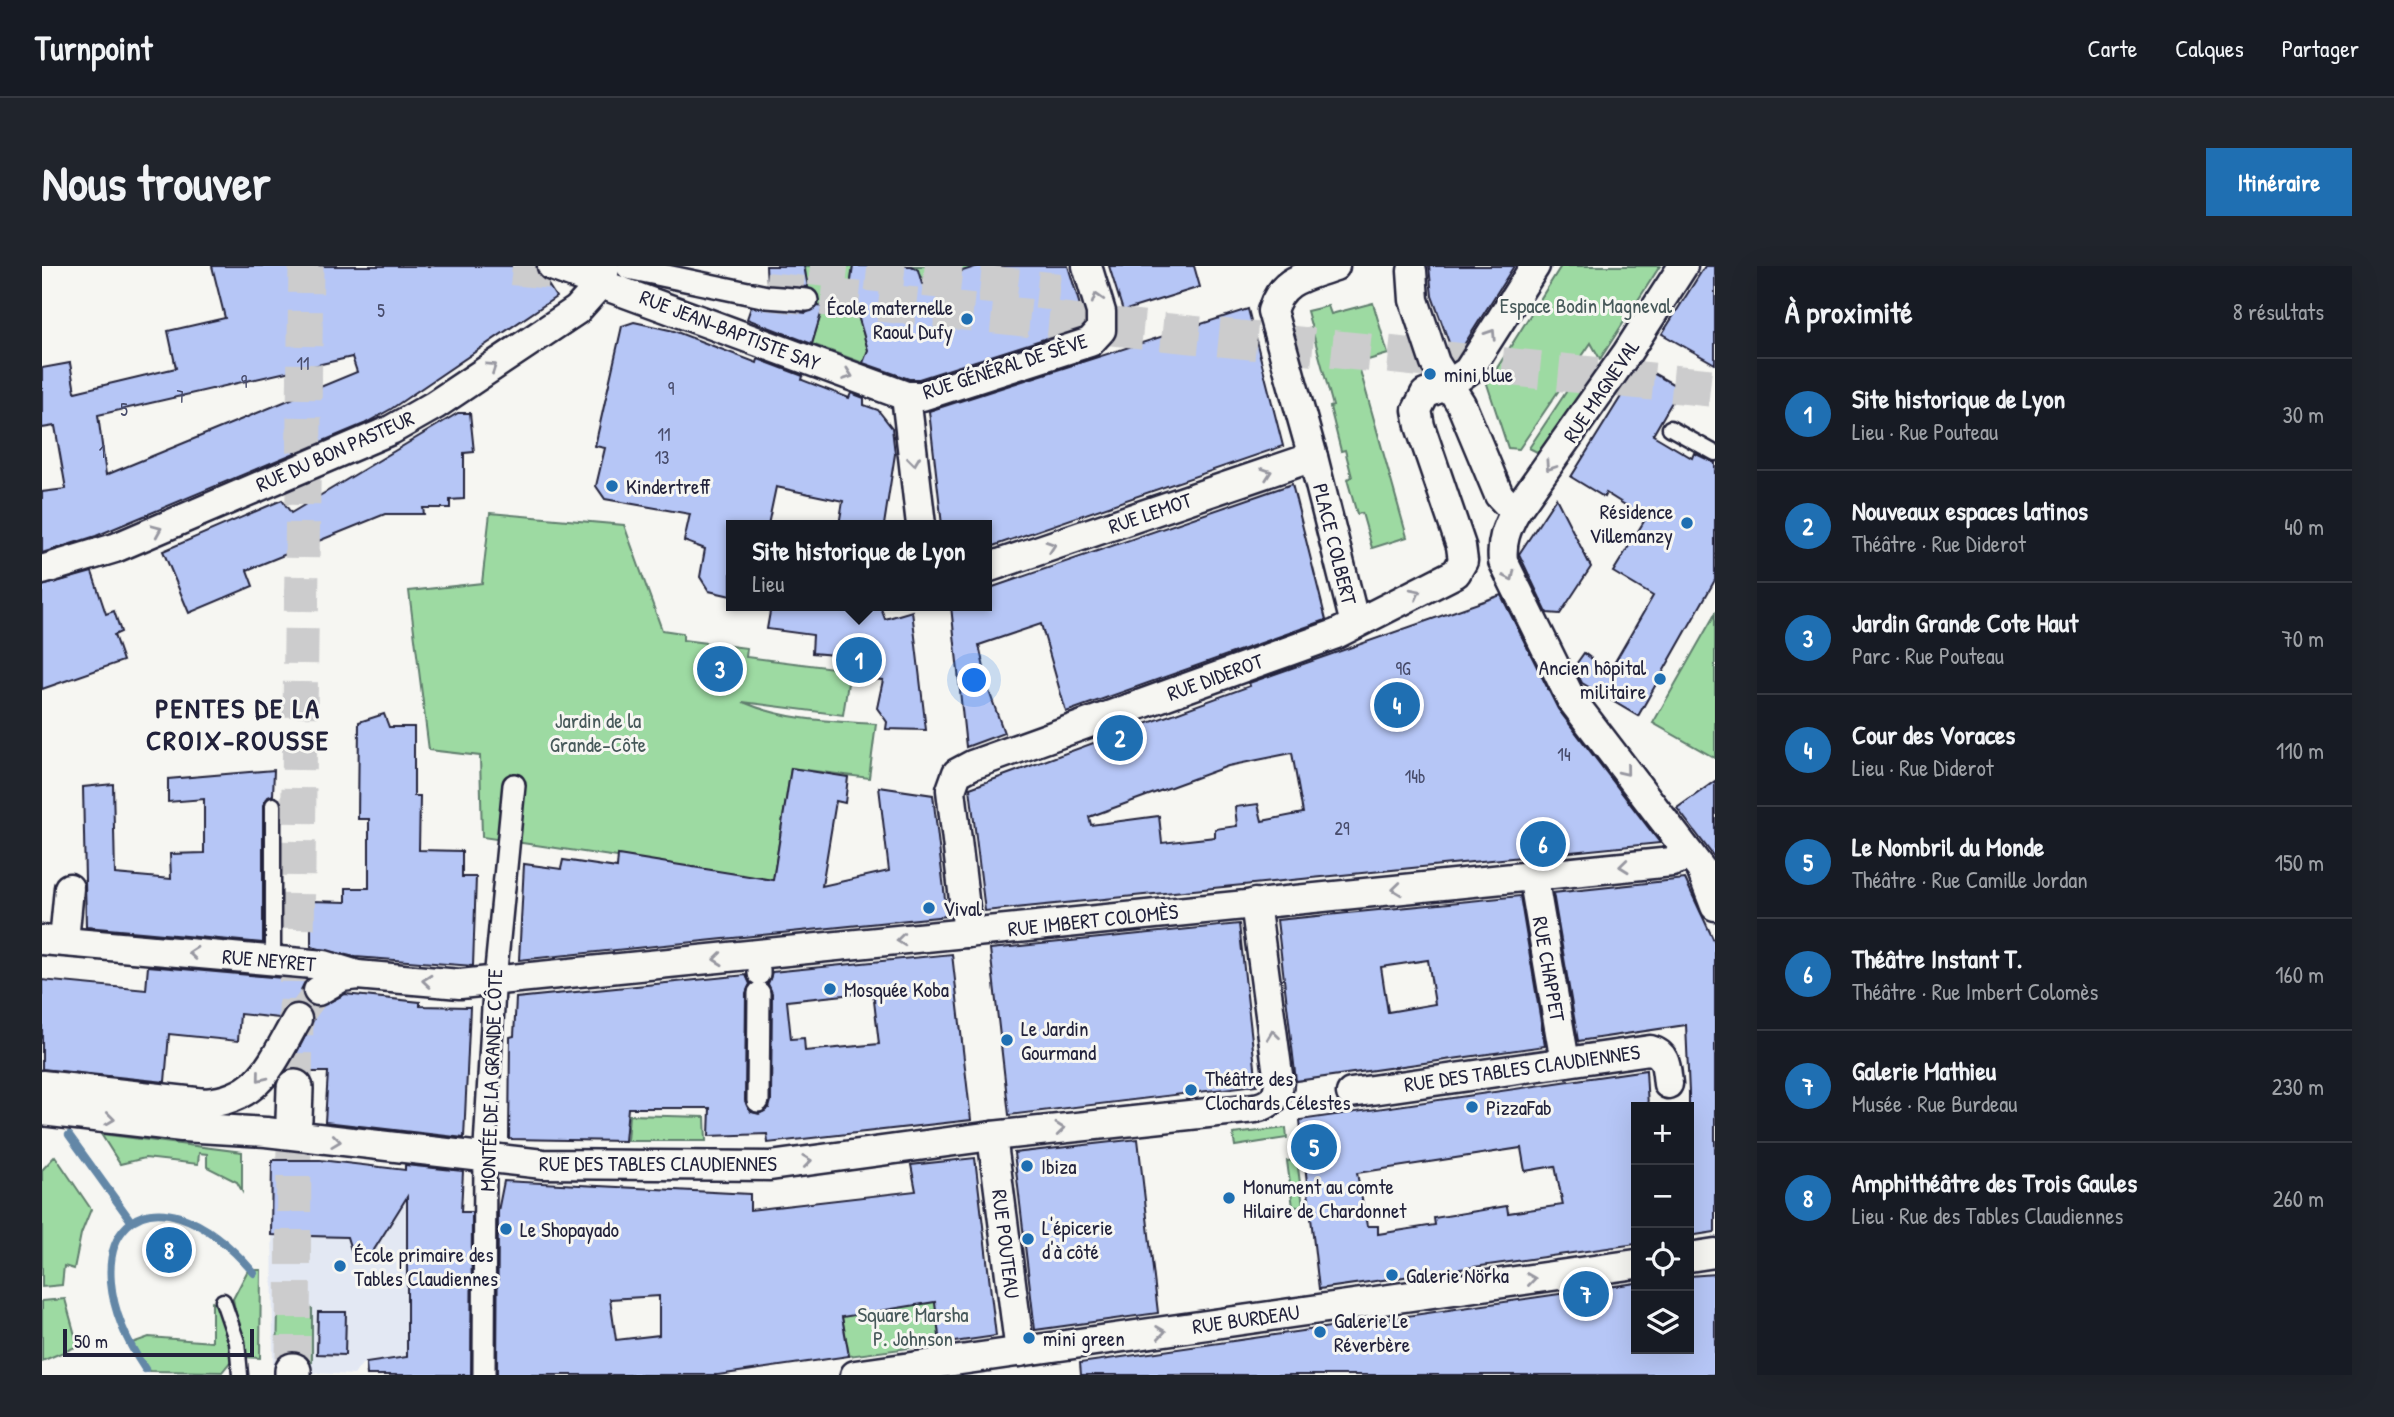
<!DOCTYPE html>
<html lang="fr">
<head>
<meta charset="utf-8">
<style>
	body { margin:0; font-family:"Patrick Hand",sans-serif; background:#20242c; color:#f1f3f6 }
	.controls { position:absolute; right:21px; bottom:21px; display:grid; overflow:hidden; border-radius:0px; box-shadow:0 7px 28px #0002 }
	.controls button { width:63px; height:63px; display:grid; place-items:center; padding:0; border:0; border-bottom:2px solid #363941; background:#171b24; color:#f1f3f6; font:35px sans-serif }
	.scale { position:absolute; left:21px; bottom:18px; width:191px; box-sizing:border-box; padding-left:7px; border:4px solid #22223b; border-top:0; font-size:19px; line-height:24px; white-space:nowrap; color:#22223b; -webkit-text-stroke:5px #f6f6f2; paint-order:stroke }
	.you { position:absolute; left:933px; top:415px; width:24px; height:24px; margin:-18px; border:5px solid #fff; border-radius:50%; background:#1a73e8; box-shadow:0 0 0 10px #1a73e833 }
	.badge { display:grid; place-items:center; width:46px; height:46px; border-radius:50%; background:#1f6fb2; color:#fff; font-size:23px; font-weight:700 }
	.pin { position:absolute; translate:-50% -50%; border:4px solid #fff; box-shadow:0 2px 7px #0006 }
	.popup { position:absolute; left:684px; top:254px; width:266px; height:91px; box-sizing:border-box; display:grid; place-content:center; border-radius:0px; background:#171b24; filter:drop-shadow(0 2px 5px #0005); font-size:23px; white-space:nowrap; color:#9ea1a6 }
	.popup b { font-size:26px; color:#f1f3f6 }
	.popup::after { content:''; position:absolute; left:50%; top:100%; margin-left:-14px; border:14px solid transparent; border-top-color:#171b24 }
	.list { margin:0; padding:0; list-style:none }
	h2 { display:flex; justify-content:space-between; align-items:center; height:91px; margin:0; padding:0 28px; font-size:30px }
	h2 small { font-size:23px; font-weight:400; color:#9ea1a6 }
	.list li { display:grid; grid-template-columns:46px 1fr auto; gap:21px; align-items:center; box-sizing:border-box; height:112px; padding:0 28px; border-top:2px solid #363941 }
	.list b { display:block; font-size:26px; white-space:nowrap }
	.list p { margin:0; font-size:23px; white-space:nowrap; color:#9ea1a6 }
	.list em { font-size:23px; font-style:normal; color:#9ea1a6 }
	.icon { flex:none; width:38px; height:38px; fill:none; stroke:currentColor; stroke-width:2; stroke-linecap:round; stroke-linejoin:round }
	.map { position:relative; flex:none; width:1673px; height:1109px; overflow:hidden; border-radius:0px }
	header { display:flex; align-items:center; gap:42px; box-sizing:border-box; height:98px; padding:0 35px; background:#171b24; border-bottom:2px solid #363941 }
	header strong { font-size:33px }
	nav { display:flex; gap:38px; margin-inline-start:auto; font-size:24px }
	.intro { display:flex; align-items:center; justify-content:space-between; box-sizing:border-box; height:168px; padding:0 42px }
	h1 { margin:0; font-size:49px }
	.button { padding:18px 32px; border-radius:0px; background:#1f6fb2; color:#fff; font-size:24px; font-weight:700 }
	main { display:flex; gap:42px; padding:0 42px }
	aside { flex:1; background:#171b24; border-radius:0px; box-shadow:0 7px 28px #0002 }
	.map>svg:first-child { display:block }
</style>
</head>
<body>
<header>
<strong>Turnpoint</strong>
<nav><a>Carte</a><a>Calques</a><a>Partager</a></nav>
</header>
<div class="intro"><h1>Nous trouver</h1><a class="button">Itinéraire</a></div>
<main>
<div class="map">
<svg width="1673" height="1109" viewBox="0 0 1673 1109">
	<rect width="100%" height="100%" fill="#f6f6f2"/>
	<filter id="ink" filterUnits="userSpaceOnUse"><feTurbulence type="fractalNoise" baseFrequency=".0143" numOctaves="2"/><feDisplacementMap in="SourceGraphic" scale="14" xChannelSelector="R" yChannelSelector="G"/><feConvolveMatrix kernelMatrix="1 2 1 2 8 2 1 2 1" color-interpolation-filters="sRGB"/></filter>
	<g filter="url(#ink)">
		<polygon fill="#e3e8f3" points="230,894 363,904 365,1091 320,1098 312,1109 231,1105"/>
		<g fill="#9ddaa2" stroke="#607e6e" stroke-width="2">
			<polygon points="763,0 811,0 808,22 826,84 821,97 770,78 781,41 766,38"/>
			<polygon points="861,0 936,0 890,17"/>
			<polygon points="1519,0 1618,0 1558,93 1549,77 1477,183 1466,182 1445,118"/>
			<polygon points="1331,37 1346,88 1316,97 1365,271 1330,282 1320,247 1315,248 1305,213 1310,211 1303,184 1299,185 1288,141 1291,140 1265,45 1286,40 1289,48"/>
			<polygon points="1553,98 1559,103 1503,190 1487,182 1542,99"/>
			<path d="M448,247L582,259L620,364L641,367V374L705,382L704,391L808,404L801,449L701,436C745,455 787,455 834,458L827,512L749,502L731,614L440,571L438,490L387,484L367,325L440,317Z"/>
			<polygon points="1673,348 1673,492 1611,457"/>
			<polygon points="587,849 663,851 664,875 585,875"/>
			<polygon points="1244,862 1245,872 1193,880 1191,868"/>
			<polygon points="59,868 200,886 200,925 195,916 165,901 165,888 157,887 156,898 103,892 78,898"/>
			<polygon points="13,890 49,943 39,968 32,1003 22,1000 20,1019 0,1021 0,904"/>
			<polygon points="1255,894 1261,940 1251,941 1245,895"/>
			<polygon points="206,1004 219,1004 218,1092 202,1091 191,1033"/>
			<polygon points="892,1028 898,1078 807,1090 800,1051"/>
			<polygon points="23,1033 36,1080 0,1095 0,1035"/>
			<polygon points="170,1036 179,1044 192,1091 180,1106 107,1105 90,1077 107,1071 170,1076"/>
			<polygon points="236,1043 270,1043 270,1096 235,1095"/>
		</g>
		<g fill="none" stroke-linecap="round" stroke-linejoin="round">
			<g stroke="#6487a7" stroke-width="8">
				<polyline points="27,869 89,955"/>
				<path d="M103,1103C18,975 104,881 212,1007"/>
			</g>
		</g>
		<g fill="#b6c6f6" stroke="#22223b" stroke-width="2" fill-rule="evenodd">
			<path d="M170,0H470L505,17L514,31L349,143L322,158L54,270L0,287V226L24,223L13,160L0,162V102L28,97L33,126L134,102L126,65L183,52ZM310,91L315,106L64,209L56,149Z"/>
			<polygon points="724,0 762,0 766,21 725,18"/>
			<polygon points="811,0 869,0 876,4 880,18 936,0 1026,0 1039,43 1027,65 877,113 867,113 821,97 826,84 808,22"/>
			<polygon points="1067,0 1152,0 1158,21 1081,45"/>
			<polygon points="1387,0 1472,0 1413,93 1390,30"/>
			<polygon points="1663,0 1673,0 1673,98 1620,68"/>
			<polygon points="776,40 781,41 770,78 705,53 709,41 764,47"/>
			<polygon points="1206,43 1241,180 945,282 945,259 900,259 887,145"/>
			<polygon points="592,56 632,65 715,97 716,93 761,110 760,114 807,132 809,127 822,132 822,139 836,144 850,162 853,188 842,259 797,259 801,235 734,221 726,259 689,259 689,330 667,325 658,311 663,283 642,275 648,248 563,233 554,220 563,182 553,180 580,60"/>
			<polygon points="1598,100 1638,122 1611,169 1650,192 1652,187 1673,197 1673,314 1596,450 1540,417 1532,401 1542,387 1567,406 1611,330 1571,306 1604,252 1564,227 1562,231 1529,211"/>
			<polygon points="416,147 428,147 432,186 422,187 422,233 408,234 408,242 381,242 382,248 343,248 205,304 211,320 147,347 121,285 240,234 249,247"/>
			<polygon points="1250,218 1284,354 1024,446 999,358 937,379 947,425 962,467 924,481 909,340 945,340 945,323"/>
			<polygon points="1514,232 1549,301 1518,348 1505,347 1477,288"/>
			<polygon points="50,306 64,348 72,345 79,366 72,369 81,395 0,423 0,320"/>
			<path d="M1459,329L1516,443L1618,577L943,645L928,522L1208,420L1207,417ZM1250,487L1261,547L1220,555L1216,538L1193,541L1195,560L1173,563V571L1120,577L1117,550L1049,559L1047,551L1186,500Z"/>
			<polygon points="729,340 838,340 843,353 870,345 884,464 844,463 845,456 835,442 841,414 814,412 816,391 770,387 771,369 725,363"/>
			<polygon points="342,448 347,461 372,461 372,530 378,530 377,584 420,585 420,611 434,611 431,700 313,691 269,681 269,635 304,636 304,622 327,622 327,553 316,553 317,456"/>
			<polygon points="749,502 806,511 803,537 794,535 780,620 847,605 837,521 891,529 905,650 477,694 482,598 519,603 521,594 575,602 576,589 731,614"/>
			<polygon points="232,504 231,529 226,531 221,539 221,677 44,661 41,521 71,518 73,608 129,613 128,588 162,587 162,533 126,536 126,513"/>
			<polygon points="1673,515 1673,592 1635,542"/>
			<polygon points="1643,613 1673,677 1673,966 1647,970 1647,827 1644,759 1536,775 1511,627"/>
			<path d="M1478,630L1503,780L1254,815L1235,654ZM1386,694L1393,738L1346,746L1339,701Z"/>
			<polygon points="1197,658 1215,819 967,849 948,683"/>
			<path d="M910,688L929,854L726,877L725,868L667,870L668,842H586L583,875L467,873L468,771L472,770L474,732L704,709L708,718L704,727L703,835L709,846L717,848L727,842L729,835L730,727L726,718L730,706ZM831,726L837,778L763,785L762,772L749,773L745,735Z"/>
			<polygon points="106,700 264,714 259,724 261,733 275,742 303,728 378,736 378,740 428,741 422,872 283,856 286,806 265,806 252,802 252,792 272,753 269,744 255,736 246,739 237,752 198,748 196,775 127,768 123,816 0,803 0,714 104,724"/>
			<path d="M1604,804L1606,841H1594V978L1277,1023L1258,854ZM1479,882L1483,905L1513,900L1521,939L1466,947L1465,940L1392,952L1393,959L1336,968V960H1325L1315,907Z"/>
			<polygon points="1096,873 1116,1047 993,1064 972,887"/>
			<path d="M933,892L954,1070L898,1078L893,1036L800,1051L807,1090L676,1109H455L456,945L462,915L708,928V944L874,925L869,899ZM617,1030V1069L574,1074L568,1033Z"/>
			<polygon points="230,894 278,894 363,904 363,899 421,905 419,946 430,946 429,1109 325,1109 324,1097 365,1091 365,931 330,987 322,991 310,987 305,971 229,969"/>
			<polygon points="1673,1008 1673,1109 1039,1109 1038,1097 1594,1017 1594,1083 1647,1083 1647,1010"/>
			<polygon points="276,1046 304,1046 303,1089 275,1088"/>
		</g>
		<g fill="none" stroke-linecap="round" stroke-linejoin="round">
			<polyline stroke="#cccccd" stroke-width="28" stroke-dasharray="28 14" stroke-linecap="butt" points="255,753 276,725"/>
			<g stroke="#cccccd" stroke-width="35" stroke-dasharray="35 18" stroke-linecap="butt">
				<polyline points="253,822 264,0"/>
				<polyline points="251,1105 252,853"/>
			</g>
			<g stroke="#cccccd" stroke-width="38" stroke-dasharray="38 19" stroke-linecap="butt">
				<polyline points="470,0 548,8"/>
				<polyline points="768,0 1017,26"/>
				<polyline points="723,25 1673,122"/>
			</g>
			<g stroke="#22223b" stroke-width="19">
				<g id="service">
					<polyline points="1628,162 1673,187"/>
					<polyline points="231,694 231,539"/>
					<polyline points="181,1035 195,1076 198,1109"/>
				</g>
			</g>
			<g stroke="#22223b" stroke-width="26">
				<g id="pedestrian">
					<polyline points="586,2 725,31 765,34"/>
					<polyline points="717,704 717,708"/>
					<polyline points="716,835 717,727"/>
					<polyline points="442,1109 443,881 452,724 472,519"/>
				</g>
			</g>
			<g stroke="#22223b" stroke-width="33">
				<g id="minor">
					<polyline points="510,0 864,130 880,130 1048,76 1059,64 1059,46 1045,0"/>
					<path d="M1293,0C1263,11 1240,12 1230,45L1271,191L1313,358"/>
					<path d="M1641,0L1585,87L1473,246C1464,263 1459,276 1461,295L1529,433L1659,603L1673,640"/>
					<polyline points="1370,5 1372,34 1393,97 1419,138 1457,229 1473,246"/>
					<polyline points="864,130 879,259"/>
					<polyline points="945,302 1271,191"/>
					<polyline points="0,304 73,282 349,164 393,139 535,44 559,17 563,3"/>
					<polyline points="1491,609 1523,796"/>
					<polyline points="926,667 909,524 915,507 930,499 1294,368 1414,307 1421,295 1419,280 1378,160 1375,144 1383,128 1406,119 1426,105 1493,0"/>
					<polyline points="0,674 282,699 315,709 418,718 1630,596 1648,589"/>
					<polyline points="22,675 27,622"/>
					<polyline points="276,725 300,711 315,709"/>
					<path d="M0,819L163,837C219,833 230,796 255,753"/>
					<path d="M1309,827L1608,784C1625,788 1624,802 1626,818"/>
					<path d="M0,845L140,861L224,866L501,898L728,900L950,870L1213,842C1228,839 1236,832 1237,816L1213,637"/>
					<polyline points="950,870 978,1086"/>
					<polyline points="1647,991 1673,987"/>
					<polyline points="813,1109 1594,998"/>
				</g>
			</g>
			<g stroke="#22223b" stroke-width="40">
				<g id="tertiary">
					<polyline points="252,853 253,822"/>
					<polyline points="251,1105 251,1109"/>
				</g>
			</g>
			<use href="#service" stroke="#f6f6f2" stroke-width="14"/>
			<use href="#pedestrian" stroke="#f6f6f2" stroke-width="21"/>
			<use href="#minor" stroke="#f6f6f2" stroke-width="28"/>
			<use href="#tertiary" stroke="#f6f6f2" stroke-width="35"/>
		</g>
		<defs><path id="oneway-chevron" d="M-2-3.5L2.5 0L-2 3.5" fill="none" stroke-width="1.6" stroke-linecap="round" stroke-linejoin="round" transform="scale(1.75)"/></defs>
		<g stroke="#9797a0">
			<use href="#oneway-chevron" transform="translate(1055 32) rotate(-107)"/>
			<use href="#oneway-chevron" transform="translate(1449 68) rotate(-57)"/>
			<use href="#oneway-chevron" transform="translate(450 101) rotate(-34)"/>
			<use href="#oneway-chevron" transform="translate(806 109) rotate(20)"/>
			<use href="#oneway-chevron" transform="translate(872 195) rotate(83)"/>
			<use href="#oneway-chevron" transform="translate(1508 200) rotate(124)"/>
			<use href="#oneway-chevron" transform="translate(1225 207) rotate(-19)"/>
			<use href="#oneway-chevron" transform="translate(115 264) rotate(-23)"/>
			<use href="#oneway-chevron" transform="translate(1009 280) rotate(-19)"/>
			<use href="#oneway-chevron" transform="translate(1468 310) rotate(64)"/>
			<use href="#oneway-chevron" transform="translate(1374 327) rotate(-27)"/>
			<use href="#oneway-chevron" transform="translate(1583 505) rotate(51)"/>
			<use href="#oneway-chevron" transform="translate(1582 600) rotate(174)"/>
			<use href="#oneway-chevron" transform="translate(1355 623) rotate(174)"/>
			<use href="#oneway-chevron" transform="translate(859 674) rotate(174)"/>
			<use href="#oneway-chevron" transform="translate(151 687) rotate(-175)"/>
			<use href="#oneway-chevron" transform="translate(676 693) rotate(174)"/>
			<use href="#oneway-chevron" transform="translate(385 715) rotate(-175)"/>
			<use href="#oneway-chevron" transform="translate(1231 769) rotate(-97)"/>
			<use href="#oneway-chevron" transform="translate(219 811) rotate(129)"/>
			<use href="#oneway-chevron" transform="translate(68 853) rotate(7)"/>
			<use href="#oneway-chevron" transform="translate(1018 863) rotate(-6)"/>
			<use href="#oneway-chevron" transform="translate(294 875) rotate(7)"/>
			<use href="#oneway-chevron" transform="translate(765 895) rotate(-7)"/>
			<use href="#oneway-chevron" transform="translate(1489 1013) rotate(-8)"/>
			<use href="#oneway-chevron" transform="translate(1119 1066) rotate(-8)"/>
		</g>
	</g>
	<g fill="#1f6fb2" stroke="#f6f6f2" stroke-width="2.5">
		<circle cx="925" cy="53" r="7"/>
		<circle cx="1388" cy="108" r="7"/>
		<circle cx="570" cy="220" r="7"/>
		<circle cx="1645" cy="257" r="7"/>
		<circle cx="1618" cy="413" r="7"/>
		<circle cx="887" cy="642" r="7"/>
		<circle cx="788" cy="723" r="7"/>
		<circle cx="965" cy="774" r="7"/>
		<circle cx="1149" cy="824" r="7"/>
		<circle cx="1430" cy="841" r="7"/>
		<circle cx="985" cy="900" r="7"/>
		<circle cx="1187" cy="932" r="7"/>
		<circle cx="464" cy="963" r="7"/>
		<circle cx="986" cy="973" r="7"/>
		<circle cx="298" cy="1000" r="7"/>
		<circle cx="1350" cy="1009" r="7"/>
		<circle cx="1278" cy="1066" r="7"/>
		<circle cx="987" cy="1072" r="7"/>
	</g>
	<g text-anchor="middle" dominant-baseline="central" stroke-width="6" stroke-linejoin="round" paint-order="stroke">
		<g font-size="18" fill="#474b6a">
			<text x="339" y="44">5</text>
			<text x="261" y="97">11</text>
			<text x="202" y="115">9</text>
			<text x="629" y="122">9</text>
			<text x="139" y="130">7</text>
			<text x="82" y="143">5</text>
			<text x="622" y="168">11</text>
			<text x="60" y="185">1</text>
			<text x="620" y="191">13</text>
			<text x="1361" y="402">9G</text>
			<text x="1522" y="488">14</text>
			<text x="1373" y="510">14b</text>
			<text x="1300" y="562">29</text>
		</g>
		<g font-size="21" fill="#47595a" stroke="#f6f6f2">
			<text x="1544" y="39">Espace Bodin Magneval</text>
			<text x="556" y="454">Jardin de la<tspan x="556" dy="24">Grande-Côte</tspan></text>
			<text x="871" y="1048">Square Marsha<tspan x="871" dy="24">P. Johnson</tspan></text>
		</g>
		<g font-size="21" fill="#22223b" stroke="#f6f6f2" text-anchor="start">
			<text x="911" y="41" text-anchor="end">École maternelle<tspan x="911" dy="24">Raoul Dufy</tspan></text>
			<text x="1402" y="108">mini blue</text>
			<text x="584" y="220">Kindertreff</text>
			<text x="1631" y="245" text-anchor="end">Résidence<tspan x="1631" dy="24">Villemanzy</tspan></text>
			<text x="1604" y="401" text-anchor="end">Ancien hôpital<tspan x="1604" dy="24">militaire</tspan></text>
			<text x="901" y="642">Vival</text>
			<text x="802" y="723">Mosquée Koba</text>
			<text x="979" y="762">Le Jardin<tspan x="979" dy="24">Gourmand</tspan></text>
			<text x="1163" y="812">Théâtre des<tspan x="1163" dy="24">Clochards Célestes</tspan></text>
			<text x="1444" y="841">PizzaFab</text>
			<text x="999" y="900">Ibiza</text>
			<text x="1201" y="920">Monument au comte<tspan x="1201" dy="24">Hilaire de Chardonnet</tspan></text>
			<text x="1000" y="961">L'épicerie<tspan x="1000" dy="24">d'à côté</tspan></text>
			<text x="478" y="963">Le Shopayado</text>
			<text x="312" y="988">École primaire des<tspan x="312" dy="24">Tables Claudiennes</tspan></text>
			<text x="1364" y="1009">Galerie Nörka</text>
			<text x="1292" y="1054">Galerie Le<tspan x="1292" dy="24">Réverbère</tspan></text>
			<text x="1001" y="1072">mini green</text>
		</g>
		<g font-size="21" fill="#22223b" stroke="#f6f6f2">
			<text transform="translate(688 64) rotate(21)">RUE JEAN-BAPTISTE SAY</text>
			<text transform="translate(963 100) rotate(-18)">RUE GÉNÉRAL DE SÈVE</text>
			<text transform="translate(1559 125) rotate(-56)">RUE MAGNEVAL</text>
			<text transform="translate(293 185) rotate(-24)">RUE DU BON PASTEUR</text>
			<text transform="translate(1108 247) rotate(-19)">RUE LEMOT</text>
			<text transform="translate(1293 278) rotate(76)">PLACE COLBERT</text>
			<text transform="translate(1173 411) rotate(-20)">RUE DIDEROT</text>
			<text transform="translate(1051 654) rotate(-6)">RUE IMBERT COLOMÈS</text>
			<text transform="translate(227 694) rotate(5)">RUE NEYRET</text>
			<text transform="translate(1507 703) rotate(80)">RUE CHAPPET</text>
			<text transform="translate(1480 802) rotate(-8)">RUE DES TABLES CLAUDIENNES</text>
			<text transform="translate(449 814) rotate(-88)">MONTÉE DE LA GRANDE CÔTE</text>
			<text x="616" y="897">RUE DES TABLES CLAUDIENNES</text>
			<text transform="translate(964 978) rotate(83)">RUE POUTEAU</text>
			<text transform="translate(1204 1053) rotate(-8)">RUE BURDEAU</text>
		</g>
		<g font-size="28" font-weight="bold" letter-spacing="2" fill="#22223b" stroke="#f6f6f2">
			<text x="196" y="442">PENTES DE LA<tspan x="196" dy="32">CROIX-ROUSSE</tspan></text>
		</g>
	</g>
</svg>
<div class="controls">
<button>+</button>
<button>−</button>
<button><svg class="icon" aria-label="locate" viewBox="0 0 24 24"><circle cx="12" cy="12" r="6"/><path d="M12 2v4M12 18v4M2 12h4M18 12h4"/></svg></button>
<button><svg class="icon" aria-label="layers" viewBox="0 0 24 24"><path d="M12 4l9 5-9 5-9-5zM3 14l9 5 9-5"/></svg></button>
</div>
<div class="scale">50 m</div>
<div class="you"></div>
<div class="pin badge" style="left:817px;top:394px">1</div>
<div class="popup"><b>Site historique de Lyon</b>Lieu</div>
<div class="pin badge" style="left:1078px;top:472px">2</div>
<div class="pin badge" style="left:678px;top:403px">3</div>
<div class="pin badge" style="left:1355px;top:439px">4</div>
<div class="pin badge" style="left:1272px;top:881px">5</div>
<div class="pin badge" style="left:1501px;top:578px">6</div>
<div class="pin badge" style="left:1544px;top:1028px">7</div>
<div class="pin badge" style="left:127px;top:984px">8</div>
</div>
<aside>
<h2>À proximité<small>8 résultats</small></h2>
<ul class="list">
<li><span class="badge">1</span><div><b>Site historique de Lyon</b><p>Lieu · Rue Pouteau</p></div><em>30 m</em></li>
<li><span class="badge">2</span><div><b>Nouveaux espaces latinos</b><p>Théâtre · Rue Diderot</p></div><em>40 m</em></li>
<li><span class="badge">3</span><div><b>Jardin Grande Cote Haut</b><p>Parc · Rue Pouteau</p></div><em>70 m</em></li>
<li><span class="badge">4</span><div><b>Cour des Voraces</b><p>Lieu · Rue Diderot</p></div><em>110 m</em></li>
<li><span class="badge">5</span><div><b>Le Nombril du Monde</b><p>Théâtre · Rue Camille Jordan</p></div><em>150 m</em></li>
<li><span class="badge">6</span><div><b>Théâtre Instant T.</b><p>Théâtre · Rue Imbert Colomès</p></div><em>160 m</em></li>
<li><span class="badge">7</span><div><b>Galerie Mathieu</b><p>Musée · Rue Burdeau</p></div><em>230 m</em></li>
<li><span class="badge">8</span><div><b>Amphithéâtre des Trois Gaules</b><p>Lieu · Rue des Tables Claudiennes</p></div><em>260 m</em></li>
</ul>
</aside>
</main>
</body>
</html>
